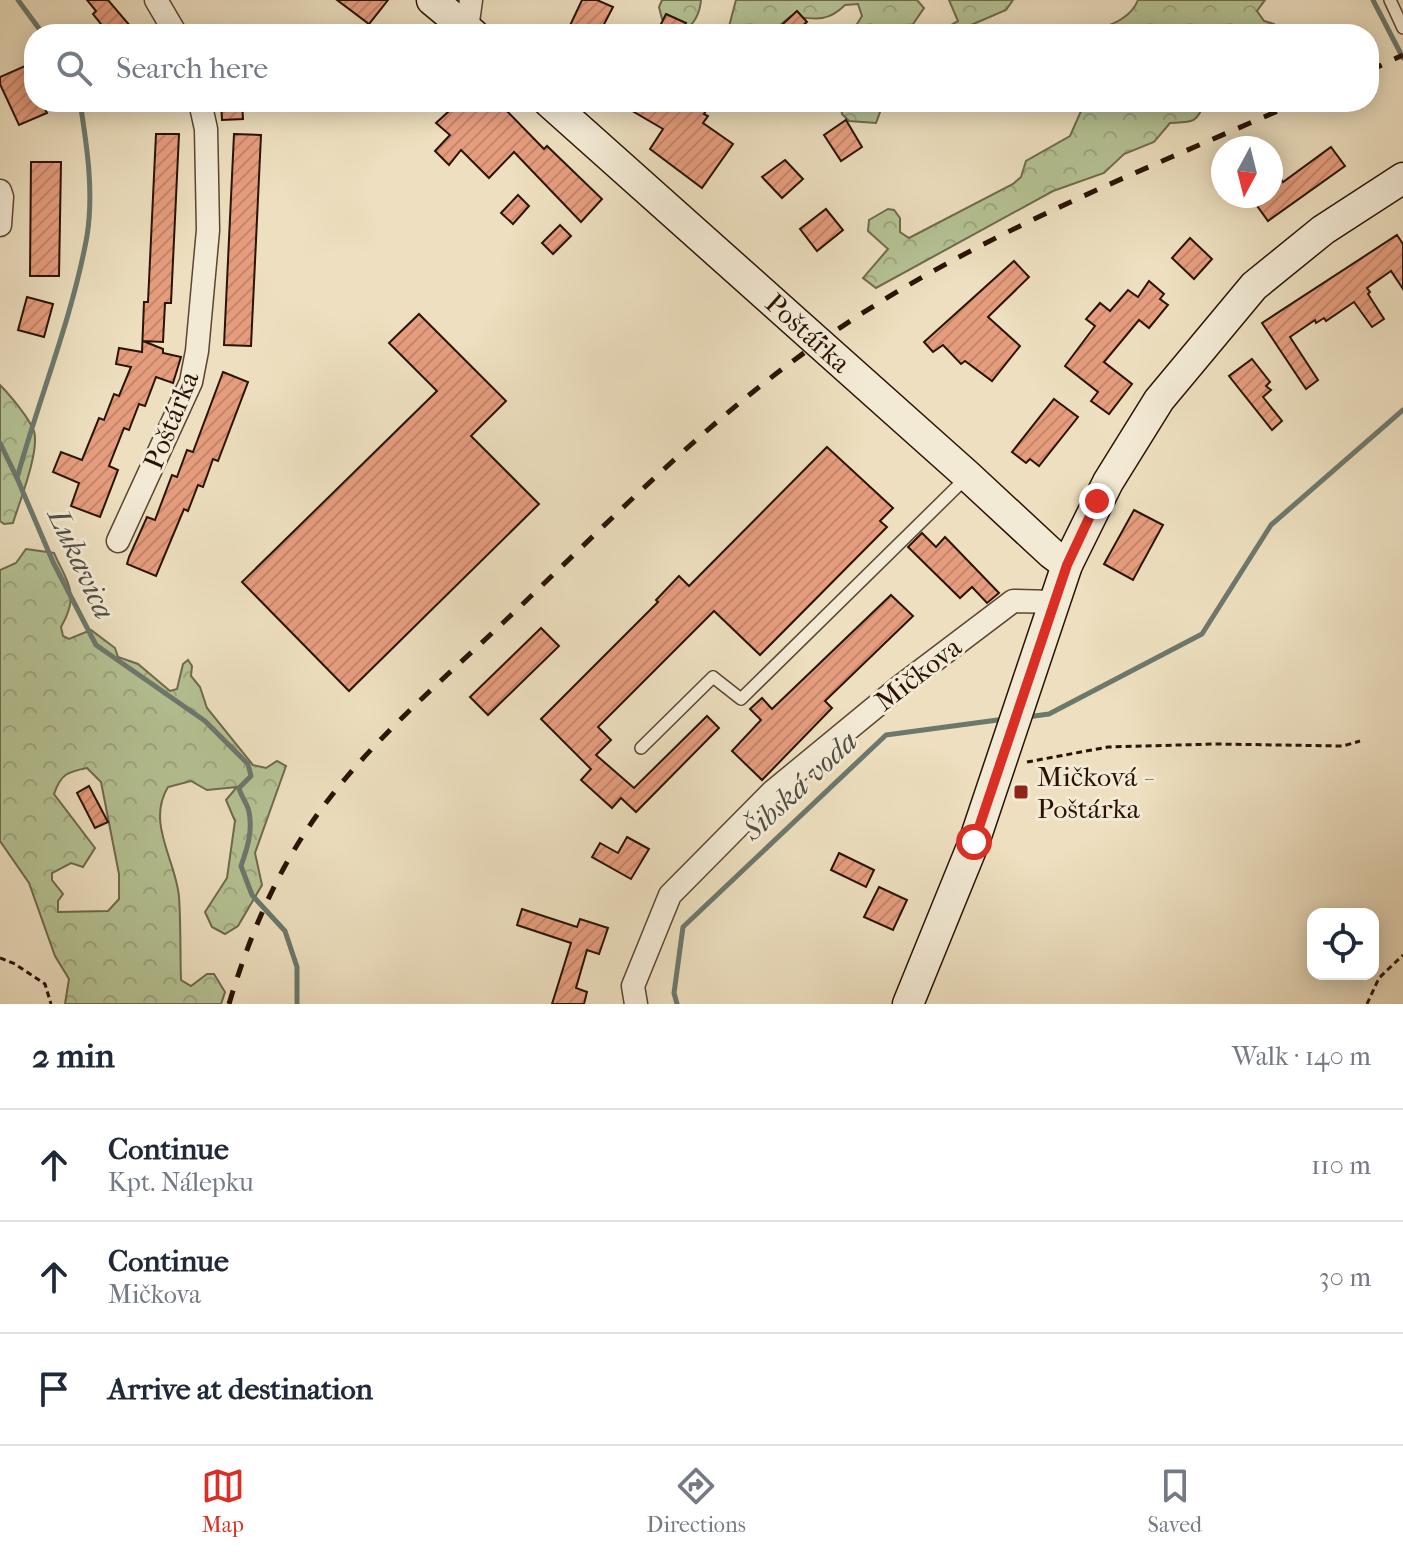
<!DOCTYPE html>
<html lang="en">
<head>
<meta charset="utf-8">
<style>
	body { margin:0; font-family:"IM FELL French Canon",serif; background:#f6f6f7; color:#1f2937 }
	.controls { position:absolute; right:24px; bottom:24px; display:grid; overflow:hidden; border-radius:16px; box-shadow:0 4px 20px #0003 }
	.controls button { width:72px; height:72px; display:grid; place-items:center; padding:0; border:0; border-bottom:2px solid #e0e1e3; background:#fff; color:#1f2937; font:40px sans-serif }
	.compass { position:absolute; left:1211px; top:136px; width:72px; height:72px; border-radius:50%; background:#fff; box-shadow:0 4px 20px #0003; rotate:187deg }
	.stop { position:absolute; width:24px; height:24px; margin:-18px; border:6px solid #d93025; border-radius:50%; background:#fff }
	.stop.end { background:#d93025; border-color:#fff; box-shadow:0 2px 8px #0008 }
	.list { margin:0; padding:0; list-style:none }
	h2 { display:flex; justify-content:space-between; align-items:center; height:104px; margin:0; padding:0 32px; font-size:34px }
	h2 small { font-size:26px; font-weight:400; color:#747a83 }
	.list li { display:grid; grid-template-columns:52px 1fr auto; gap:24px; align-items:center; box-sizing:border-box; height:112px; padding:0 32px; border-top:2px solid #e0e1e3 }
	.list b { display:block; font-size:30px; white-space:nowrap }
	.list p { margin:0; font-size:26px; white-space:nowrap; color:#747a83 }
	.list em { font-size:26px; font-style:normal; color:#747a83 }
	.icon { flex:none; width:44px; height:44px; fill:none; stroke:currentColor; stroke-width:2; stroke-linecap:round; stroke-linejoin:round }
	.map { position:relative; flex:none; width:1403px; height:1004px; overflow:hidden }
	.search { position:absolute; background:#fff; box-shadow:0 4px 20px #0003; left:24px; right:24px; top:24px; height:88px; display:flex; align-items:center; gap:20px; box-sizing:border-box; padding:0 28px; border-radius:32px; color:#747a83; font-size:30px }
	.sheet { height:440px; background:#fff }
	nav { display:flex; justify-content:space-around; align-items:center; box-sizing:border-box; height:112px; border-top:2px solid #e0e1e3; background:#fff; font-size:22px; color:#747a83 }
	nav a { display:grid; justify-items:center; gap:4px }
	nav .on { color:#d93025 }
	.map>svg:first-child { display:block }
</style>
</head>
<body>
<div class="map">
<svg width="1403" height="1004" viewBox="0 0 1403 1004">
	<defs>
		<pattern id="forest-crowns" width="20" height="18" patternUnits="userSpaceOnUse" patternTransform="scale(2)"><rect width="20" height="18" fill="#b5c294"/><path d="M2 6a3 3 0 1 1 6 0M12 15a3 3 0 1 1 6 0" fill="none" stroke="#9ca67e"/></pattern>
		<pattern id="building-hatch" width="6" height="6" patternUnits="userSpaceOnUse" patternTransform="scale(2)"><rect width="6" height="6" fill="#e69d7e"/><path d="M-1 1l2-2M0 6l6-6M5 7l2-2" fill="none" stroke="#c5866b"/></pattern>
	</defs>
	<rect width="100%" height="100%" fill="#eddfbf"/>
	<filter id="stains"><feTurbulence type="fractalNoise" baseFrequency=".0025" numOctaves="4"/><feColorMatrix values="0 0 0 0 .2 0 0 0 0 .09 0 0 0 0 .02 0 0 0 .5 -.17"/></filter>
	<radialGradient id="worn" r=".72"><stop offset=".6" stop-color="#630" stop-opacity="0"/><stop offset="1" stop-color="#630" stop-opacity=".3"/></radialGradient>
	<g fill="url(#forest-crowns)" stroke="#706a4c" stroke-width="2" fill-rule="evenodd">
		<path d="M662,0H701C700,12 695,23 685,30L672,20L662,19L659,7Z"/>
		<path d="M736,0H917L924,8L909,30L910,34H851L862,16L858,4L845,5C827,23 814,19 791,16L779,26V34H727Z"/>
		<polygon points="949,0 1013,0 1006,10 971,25 977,34 935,34 958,21"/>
		<path d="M1138,0H1265L1257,11L1264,21L1274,24L1275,33L1086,34C1106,26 1130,21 1138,0Z"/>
		<polygon points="833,102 868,102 880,112 876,123 849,121 842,114 841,105"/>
		<path d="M1085,102H1205C1196,124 1193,122 1170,123L1154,142L1124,154L1104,173L1053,191L876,288L863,278L888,249L868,231L869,220L888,209L894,210L900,218V232L909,238L1013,184L1021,177L1026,161L1070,136Z"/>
		<path d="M0,385C10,395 29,418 34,431C40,451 19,503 13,523L4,524L0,521Z"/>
		<path d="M26,549L54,553C68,584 80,594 61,627L63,636L69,639L91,630L115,648L118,657L138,664L170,691L177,689L183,664L188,660L192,666L191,676L200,687L207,708L253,765L266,768L277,761L286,766L255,853L262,885L238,926L225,934L212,927L205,912L227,878L235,821L226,800L237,787L207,790L191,781L168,787C146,823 176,860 179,897C181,925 180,953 181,980L191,986L207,974H214L225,992L221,1004H65L69,979L55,956L29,883L0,841V570L16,563ZM87,768L101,782L119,874V899L108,911L58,912V901L63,894L52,880V873L71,863L83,867L95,848L54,794C61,774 67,772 87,768Z"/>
	</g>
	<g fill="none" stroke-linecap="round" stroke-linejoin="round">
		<g stroke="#6d786d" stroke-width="5">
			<polyline points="18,0 43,34"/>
			<polyline points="1373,0 1403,58"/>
			<path d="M80,102C87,146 94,192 87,236C72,319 39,398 17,478L53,562L96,645L205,721L248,764L251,776L239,788C241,797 248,804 249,812C253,831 247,849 241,866L252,895L285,931L297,967V1004"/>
			<polyline points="0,443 17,478"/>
			<polyline points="1027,717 1049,714 1202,634 1271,525 1403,410"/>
			<polyline points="677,1004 674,993 683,927 886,735 1005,719"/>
		</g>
	</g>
	<g fill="url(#building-hatch)" stroke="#2a1305" stroke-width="2">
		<polygon points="87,0 108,0 137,34 109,34 93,14 96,11"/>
		<polygon points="337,0 388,0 369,24"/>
		<polygon points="582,0 597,0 613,7 600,32 590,28 587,34 566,34"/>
		<polygon points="797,11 807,22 793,34 772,34"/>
		<polygon points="666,14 686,23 680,34 656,34"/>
		<polygon points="25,66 34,86 34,102 42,102 47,113 19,125 0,84 0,77"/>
		<polygon points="221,102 242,102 243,119 222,120"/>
		<polygon points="459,102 484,102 505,109 544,149 547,146 602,199 581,222 514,152 489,178 461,150 449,165 435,151 450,135 436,123"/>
		<polygon points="617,102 712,102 704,114 708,116 703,123 733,144 702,188 650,149 663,129"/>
		<polygon points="846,120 862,147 841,161 824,135"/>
		<polygon points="156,134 179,134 171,303 165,303 163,342 143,341 163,349 163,353 181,357 173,383 156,377 145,406 139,404 129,430 124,428 109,466 118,470 100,517 71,506 79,483 53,472 61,452 82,460 99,418 104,420 114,394 119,396 131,367 116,364 119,348 142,352 144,302 148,302"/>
		<polygon points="234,134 261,135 251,346 224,345"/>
		<polygon points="1331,147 1345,166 1268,221 1250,196 1271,196 1271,166 1283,182"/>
		<polygon points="785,160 803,179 782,198 762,177"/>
		<polygon points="31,162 61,162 59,276 30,276"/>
		<polygon points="518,195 529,206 513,224 501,213"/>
		<polygon points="826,209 843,230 817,251 800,229"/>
		<polygon points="560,225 571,236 553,254 542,243"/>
		<polygon points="1397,235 1403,244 1403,289 1391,271 1367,288 1370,292 1368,294 1384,319 1372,327 1354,302 1326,321 1324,318 1316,323 1315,320 1290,337 1318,380 1306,389 1262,323"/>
		<polygon points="1190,238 1212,259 1194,279 1172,258"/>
		<polygon points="1014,261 1029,277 988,317 1020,346 992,381 965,361 961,364 943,345 933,352 924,342"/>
		<polygon points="1149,281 1164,294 1160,299 1168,305 1149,328 1139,320 1104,362 1132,384 1109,414 1091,401 1098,392 1065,366 1095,326 1086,319 1100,303 1110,311 1128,290 1138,297"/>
		<polygon points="27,297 53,304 44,337 18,330"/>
		<polygon points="419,314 506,401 471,436 539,504 349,691 242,582 437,391 389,343"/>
		<polygon points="1252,359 1270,382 1266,386 1271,390 1263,397 1282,421 1272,430 1229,376"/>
		<polygon points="223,372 248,382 218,461 213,459 203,487 198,485 188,511 184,509 156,576 127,564 129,557 147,517 155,520 172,475 177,477 187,450 193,452"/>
		<polygon points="1054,399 1078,417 1039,466 1030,459 1026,463 1012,452"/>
		<polygon points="827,447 893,508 880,521 887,527 760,655 714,611 598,727 611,740 596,755 634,788 707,716 719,728 636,812 621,798 612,808 581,780 591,769 541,719 658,602 656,600 679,576 689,586"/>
		<polygon points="1134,510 1163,525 1133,580 1104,564"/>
		<polygon points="922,533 936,547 945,537 999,593 987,603 972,587 960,598 908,547"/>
		<polygon points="891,595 913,616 825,701 832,708 762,780 732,751 761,720 750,709 762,698 772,709"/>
		<polygon points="541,628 559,646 488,715 470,697"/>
		<polygon points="89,786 108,822 95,828 77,793"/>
		<polygon points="627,837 649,849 631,879 592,857 600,843 618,853"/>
		<polygon points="839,853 874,870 866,887 831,870"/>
		<polygon points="879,887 907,900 893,930 864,917"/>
		<polygon points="522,909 577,927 580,919 608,928 599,954 587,950 576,988 587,992 584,1004 552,1004 571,943 517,925"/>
	</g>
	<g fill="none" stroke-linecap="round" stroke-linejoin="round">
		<g stroke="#5b4634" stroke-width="14">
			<g id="lane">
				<polyline points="1390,0 1403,28"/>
				<polyline points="641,748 713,677 741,699 968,476"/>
			</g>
		</g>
		<g stroke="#5b4634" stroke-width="25">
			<g id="street">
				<polyline points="156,0 176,34"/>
				<polyline points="467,29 471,0"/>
				<polyline points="0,191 2,197 0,225"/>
				<polyline points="118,541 191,382 197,351 208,230 206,129 200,102"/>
				<polyline points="636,1004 633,986 670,895 772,792 902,685 1013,601 1055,602"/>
			</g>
		</g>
		<g stroke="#2a1305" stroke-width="33">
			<g id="secondary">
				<polyline points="432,0 473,34"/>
				<polyline points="549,102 968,476 1051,553 1067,565"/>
				<polyline points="908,1004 974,842 1067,565 1108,482 1159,400 1254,286 1323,230 1403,178"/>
			</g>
		</g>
		<g stroke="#2a1305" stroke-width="3" stroke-dasharray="6 4" stroke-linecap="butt">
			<polyline points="1027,762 1108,747 1216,744 1343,746 1360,741"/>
			<polyline points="0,958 15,964 45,984 51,1004"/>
			<polyline points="1367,1004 1379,978 1403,955"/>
		</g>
		<use href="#lane" stroke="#f3ead5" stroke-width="11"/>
		<use href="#street" stroke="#f3ead5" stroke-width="22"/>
		<use href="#secondary" stroke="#f3ead5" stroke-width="30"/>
		<g stroke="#2a1305" stroke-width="5" stroke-dasharray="14 14" stroke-linecap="butt">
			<polyline points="1369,71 1403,55"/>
			<path d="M229,1004C249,937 276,872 317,815C370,741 442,681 508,618C607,524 703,424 815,345C963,240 1133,175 1298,102"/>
		</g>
	</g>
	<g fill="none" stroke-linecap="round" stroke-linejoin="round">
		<polyline stroke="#d93025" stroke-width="10" points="974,842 1067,565 1097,501"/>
	</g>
	<rect fill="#8f2418" stroke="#f3ead5" stroke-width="3" x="1013" y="784" width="16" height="16" rx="4"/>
	<g text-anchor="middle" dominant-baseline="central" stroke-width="6" stroke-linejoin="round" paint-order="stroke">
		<g font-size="28" fill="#2a1305" stroke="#f3ead5">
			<text transform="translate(808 333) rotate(42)">Poštárka</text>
			<text transform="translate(171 420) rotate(-68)">Poštárka</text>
			<text transform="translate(918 674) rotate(-38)">Mičkova</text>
		</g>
		<g font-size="28" fill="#2a1305" stroke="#f3ead5" text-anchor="start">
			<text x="1037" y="776">Mičková -<tspan x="1037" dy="32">Poštárka</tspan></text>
		</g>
		<g font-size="30" font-style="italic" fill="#514e42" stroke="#f3ead5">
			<text transform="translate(81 564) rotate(65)">Lukavica</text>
			<text transform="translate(800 786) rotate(-43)">Šibská voda</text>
		</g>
	</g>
	<rect width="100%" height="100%" filter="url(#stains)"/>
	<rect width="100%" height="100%" fill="url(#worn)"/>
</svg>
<div class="controls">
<button><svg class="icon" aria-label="locate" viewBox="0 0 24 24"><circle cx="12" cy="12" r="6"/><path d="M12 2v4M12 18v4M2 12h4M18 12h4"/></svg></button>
</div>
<svg class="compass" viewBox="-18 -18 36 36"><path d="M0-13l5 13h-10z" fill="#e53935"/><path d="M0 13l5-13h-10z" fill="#747a83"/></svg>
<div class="stop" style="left:974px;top:842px"></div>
<div class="stop end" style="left:1097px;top:501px"></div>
<div class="search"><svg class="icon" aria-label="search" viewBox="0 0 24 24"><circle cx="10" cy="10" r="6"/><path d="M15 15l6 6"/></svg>Search here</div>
</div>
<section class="sheet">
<h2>2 min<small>Walk · 140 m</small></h2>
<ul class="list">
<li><svg class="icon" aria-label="ahead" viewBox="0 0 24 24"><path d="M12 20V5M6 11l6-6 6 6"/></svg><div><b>Continue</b><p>Kpt. Nálepku</p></div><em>110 m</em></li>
<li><svg class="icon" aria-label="ahead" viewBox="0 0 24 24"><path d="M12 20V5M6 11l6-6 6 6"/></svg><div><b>Continue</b><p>Mičkova</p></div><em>30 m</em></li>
<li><svg class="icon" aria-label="arrive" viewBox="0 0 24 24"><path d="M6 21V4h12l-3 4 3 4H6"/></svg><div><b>Arrive at destination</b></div></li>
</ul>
</section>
<nav>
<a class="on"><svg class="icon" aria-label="map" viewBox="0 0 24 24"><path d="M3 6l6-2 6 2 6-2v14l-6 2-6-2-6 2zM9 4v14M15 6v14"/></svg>Map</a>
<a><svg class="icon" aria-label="directions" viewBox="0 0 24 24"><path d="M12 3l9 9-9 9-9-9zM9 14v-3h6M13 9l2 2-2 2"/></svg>Directions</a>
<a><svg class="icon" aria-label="saved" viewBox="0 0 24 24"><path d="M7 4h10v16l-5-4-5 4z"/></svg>Saved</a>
</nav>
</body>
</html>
